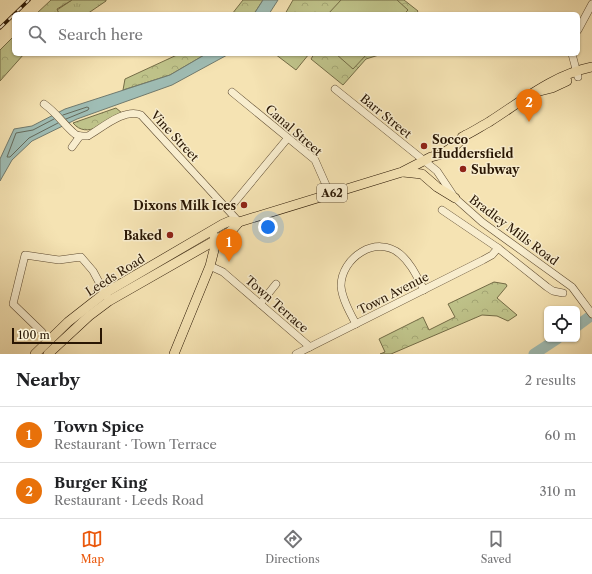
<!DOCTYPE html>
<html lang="en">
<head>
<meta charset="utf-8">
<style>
	body { margin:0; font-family:"Libre Caslon Text",serif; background:#f2f2f2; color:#202124 }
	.controls { position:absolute; right:12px; bottom:12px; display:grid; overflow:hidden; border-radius:6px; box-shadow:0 1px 3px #0004 }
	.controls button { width:36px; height:36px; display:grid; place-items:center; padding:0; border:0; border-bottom:1px solid #e0e0e0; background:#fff; color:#202124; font:20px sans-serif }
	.scale { position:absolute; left:12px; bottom:10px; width:90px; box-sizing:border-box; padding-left:4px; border:2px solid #291603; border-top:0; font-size:11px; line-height:14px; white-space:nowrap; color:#291603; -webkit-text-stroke:3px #f8edce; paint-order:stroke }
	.you { position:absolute; left:268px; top:227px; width:14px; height:14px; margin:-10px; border:3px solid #fff; border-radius:50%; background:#1a73e8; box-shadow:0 0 0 6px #1a73e833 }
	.badge { display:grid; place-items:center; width:26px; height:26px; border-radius:50%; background:#ea580c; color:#fff; font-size:13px; font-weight:700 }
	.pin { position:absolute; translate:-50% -33px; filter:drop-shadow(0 1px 2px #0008) }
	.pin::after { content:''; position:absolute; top:21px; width:14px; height:12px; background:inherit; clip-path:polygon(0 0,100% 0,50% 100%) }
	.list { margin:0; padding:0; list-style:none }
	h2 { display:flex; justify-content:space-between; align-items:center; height:52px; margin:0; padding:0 16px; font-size:17px }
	h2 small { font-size:13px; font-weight:400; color:#757577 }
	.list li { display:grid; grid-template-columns:26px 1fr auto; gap:12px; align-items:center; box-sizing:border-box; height:56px; padding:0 16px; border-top:1px solid #e0e0e0 }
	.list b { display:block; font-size:15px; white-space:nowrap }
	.list p { margin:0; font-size:13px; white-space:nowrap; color:#757577 }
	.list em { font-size:13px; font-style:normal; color:#757577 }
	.icon { flex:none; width:22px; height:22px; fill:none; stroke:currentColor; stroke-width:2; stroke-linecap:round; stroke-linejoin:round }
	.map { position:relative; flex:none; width:592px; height:354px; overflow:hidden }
	.search { position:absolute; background:#fff; box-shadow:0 1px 3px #0004; left:12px; right:12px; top:12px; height:44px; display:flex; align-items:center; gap:10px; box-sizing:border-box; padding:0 14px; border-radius:6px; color:#757577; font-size:15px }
	.sheet { height:164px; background:#fff }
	nav { display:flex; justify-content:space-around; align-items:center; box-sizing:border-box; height:56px; border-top:1px solid #e0e0e0; background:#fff; font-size:11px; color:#757577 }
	nav a { display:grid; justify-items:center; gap:2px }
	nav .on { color:#ea580c }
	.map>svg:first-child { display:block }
</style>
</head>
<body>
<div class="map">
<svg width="592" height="354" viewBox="0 0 592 354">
	<defs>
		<pattern id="grass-tufts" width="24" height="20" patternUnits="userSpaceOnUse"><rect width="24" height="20" fill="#bfc38a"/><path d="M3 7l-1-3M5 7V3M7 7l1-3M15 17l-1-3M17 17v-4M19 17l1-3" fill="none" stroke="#a4a775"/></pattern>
		<pattern id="forest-crowns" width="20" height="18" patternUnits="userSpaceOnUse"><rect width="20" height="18" fill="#bfc38a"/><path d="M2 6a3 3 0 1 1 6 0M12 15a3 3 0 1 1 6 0" fill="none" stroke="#a4a775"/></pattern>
	</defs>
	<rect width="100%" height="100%" fill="#f5e3b3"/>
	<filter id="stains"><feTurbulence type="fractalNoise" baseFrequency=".005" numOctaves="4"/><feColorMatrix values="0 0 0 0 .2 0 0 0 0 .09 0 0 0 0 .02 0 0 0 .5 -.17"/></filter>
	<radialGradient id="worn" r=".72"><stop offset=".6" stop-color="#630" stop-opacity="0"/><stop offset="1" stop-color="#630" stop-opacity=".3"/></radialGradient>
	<polygon fill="url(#grass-tufts)" stroke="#746c46" points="72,0 106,0 106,1 87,14 59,14 57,10"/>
	<g fill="url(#forest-crowns)" stroke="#746c46">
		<polygon points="51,0 72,0 57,9 59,14 36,14"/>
		<polygon points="243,0 263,0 254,14 232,14"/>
		<polygon points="293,0 404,0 418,11 416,14 285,14"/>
		<polygon points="14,36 14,54 24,54 0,81 0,50"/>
		<polygon points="179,54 206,54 170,75 123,90 125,79"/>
		<polygon points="314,54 382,54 366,59 343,85 311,59"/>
		<path d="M116,108L122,113C107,121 87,140 73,123Z"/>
		<polygon points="494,282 506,284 507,286 497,298 517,315 508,321 497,316 482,315 391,354 380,354 385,352 379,339 423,317 429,330 455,317 448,304"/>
	</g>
	<g fill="#bfc38a" stroke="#746c46">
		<polygon points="341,0 397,0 408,10 404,14 328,14"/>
		<polygon points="275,54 309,54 296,70"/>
		<polygon points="336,54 367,54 353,69"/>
	</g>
	<g fill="#9fbdb5" stroke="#707a6e">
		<polygon points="263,0 278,0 269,14 254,14"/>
		<polygon points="206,54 229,54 172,85 77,119 32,141 12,160 0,181 0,159 14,129 32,126 65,109 170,75"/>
	</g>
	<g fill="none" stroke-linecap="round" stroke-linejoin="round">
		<g stroke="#646a5c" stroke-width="1">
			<polyline points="63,115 87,107 89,108 88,110 66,119"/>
			<polyline points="54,119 33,130 16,133 7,157 10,157 29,138 58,123"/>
		</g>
		<g stroke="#9fbdb5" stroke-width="11">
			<polyline points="577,326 592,315"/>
			<polyline points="534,354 557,339"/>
		</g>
		<g stroke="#5c492f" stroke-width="8">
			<g id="minor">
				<polyline points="578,30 592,4"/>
				<polyline points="572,54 578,77"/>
				<polyline points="335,89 437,171 455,198 482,222 572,287 592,314"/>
				<polyline points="232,92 315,160 330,194"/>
				<path d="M44,104C57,113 64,125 75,134C79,137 83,136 88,136C102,128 124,108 141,115L239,222"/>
				<polyline points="72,147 80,136"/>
				<polyline points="229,209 287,139"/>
				<polyline points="442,210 498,248 547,287 553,291 563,293"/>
				<polyline points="210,266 223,272 310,347"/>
				<polyline points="260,304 276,284"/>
				<path d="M356,324C350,313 342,299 341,286C341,258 376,234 400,254C411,263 417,277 424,290"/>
				<polyline points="42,332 13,304 25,255 59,260 81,257 93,271 107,297"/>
				<polyline points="296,354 483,260 492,255 498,248"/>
			</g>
		</g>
		<g stroke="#291603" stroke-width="10">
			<g id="major">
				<polyline points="540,91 552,88 567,81"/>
				<path d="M462,137C471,133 480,127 489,122C522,101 553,75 592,67"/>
				<polyline points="403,172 422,174 437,187 455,198"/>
				<polyline points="35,354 68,322 105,293 223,224 230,221 239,222 402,172 431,157 442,154 457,144 466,135"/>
				<polyline points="48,354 89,316 109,301 228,233 233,229 239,222"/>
				<polyline points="174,354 210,266 216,242 214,236"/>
			</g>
		</g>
		<use href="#minor" stroke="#f8edce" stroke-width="7"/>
		<use href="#major" stroke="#f5e3b3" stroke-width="9"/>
		<g stroke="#291603" stroke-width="3.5">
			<polyline id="rail" points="0,28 29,0"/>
		</g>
		<use href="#rail" stroke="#f8edce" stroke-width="2" stroke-dasharray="6" stroke-linecap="butt"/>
	</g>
	<g fill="#8f2418" stroke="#f8edce" stroke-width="1.5">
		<circle cx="424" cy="146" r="4"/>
		<circle cx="463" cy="169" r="4"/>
		<circle cx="244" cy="205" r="4"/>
		<circle cx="170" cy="235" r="4"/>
	</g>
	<g text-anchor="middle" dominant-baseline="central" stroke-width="3" stroke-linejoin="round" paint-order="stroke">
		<rect fill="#f8edce" stroke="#675640" stroke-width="1" x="317" y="184" width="30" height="18" rx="3"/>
		<g font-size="11" font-weight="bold" fill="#291603">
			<text x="332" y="193">A62</text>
		</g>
		<g font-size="12" fill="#291603" stroke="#f8edce">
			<text transform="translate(386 116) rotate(39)">Barr Street</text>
			<text transform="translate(294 130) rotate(41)">Canal Street</text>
			<text transform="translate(175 136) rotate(47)">Vine Street</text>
			<text transform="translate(514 230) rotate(37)">Bradley Mills Road</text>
			<text transform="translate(115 275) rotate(-32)">Leeds Road</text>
			<text transform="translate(393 293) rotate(-27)">Town Avenue</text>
			<text transform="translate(277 304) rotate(41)">Town Terrace</text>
		</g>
		<g font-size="12" font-weight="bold" fill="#291603" stroke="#f8edce" text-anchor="start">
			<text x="432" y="139">Socco<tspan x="432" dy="14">Huddersfield</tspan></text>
			<text x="471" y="169">Subway</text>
			<text x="236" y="205" text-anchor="end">Dixons Milk Ices</text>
			<text x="162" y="235" text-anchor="end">Baked</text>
		</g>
	</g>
	<rect width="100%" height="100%" filter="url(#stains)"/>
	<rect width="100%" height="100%" fill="url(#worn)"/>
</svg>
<div class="controls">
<button><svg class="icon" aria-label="locate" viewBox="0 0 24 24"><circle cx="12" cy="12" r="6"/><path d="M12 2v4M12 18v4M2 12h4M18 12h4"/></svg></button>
</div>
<div class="scale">100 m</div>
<div class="you"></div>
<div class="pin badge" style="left:229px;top:262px;background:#e8710a">1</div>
<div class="pin badge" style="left:529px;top:122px;background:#e8710a">2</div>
<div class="search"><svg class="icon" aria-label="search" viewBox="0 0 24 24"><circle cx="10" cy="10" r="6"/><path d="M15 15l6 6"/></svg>Search here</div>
</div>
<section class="sheet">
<h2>Nearby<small>2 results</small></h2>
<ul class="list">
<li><span class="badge" style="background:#e8710a">1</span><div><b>Town Spice</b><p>Restaurant · Town Terrace</p></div><em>60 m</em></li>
<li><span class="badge" style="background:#e8710a">2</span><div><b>Burger King</b><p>Restaurant · Leeds Road</p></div><em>310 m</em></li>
</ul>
</section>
<nav>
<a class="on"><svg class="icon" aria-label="map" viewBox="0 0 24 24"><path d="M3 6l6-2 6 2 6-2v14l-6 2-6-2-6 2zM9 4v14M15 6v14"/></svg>Map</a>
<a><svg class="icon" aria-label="directions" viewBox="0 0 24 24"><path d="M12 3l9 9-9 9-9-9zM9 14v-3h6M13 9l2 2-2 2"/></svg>Directions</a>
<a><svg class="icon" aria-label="saved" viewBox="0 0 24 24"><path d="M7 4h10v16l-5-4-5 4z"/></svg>Saved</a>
</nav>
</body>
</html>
